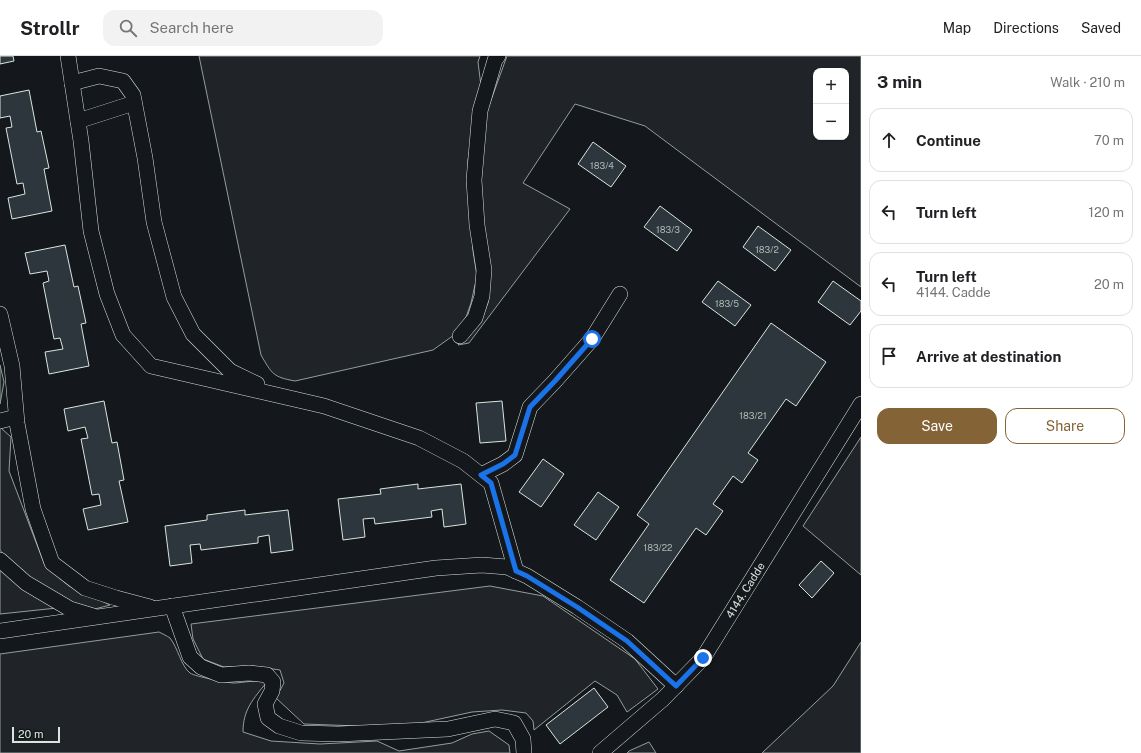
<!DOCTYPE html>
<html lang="en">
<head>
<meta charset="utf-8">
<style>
	body { margin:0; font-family:"Public Sans",sans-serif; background:#f2f2f2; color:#202124 }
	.controls { position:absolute; right:12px; top:12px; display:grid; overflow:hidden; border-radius:8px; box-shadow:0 1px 3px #0004 }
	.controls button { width:36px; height:36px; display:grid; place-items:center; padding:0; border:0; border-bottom:1px solid #e0e0e0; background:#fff; color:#202124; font:20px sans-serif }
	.scale { position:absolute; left:12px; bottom:10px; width:48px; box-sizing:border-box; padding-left:4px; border:2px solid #d8e6dc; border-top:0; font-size:11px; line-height:14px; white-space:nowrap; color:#d8e6dc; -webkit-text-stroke:3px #14181c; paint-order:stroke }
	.stop { position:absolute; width:12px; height:12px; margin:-9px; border:3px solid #1a73e8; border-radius:50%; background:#fff }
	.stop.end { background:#1a73e8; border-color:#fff; box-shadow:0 1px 4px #0008 }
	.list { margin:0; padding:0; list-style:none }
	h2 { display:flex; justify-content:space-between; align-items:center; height:52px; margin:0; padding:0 16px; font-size:17px }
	h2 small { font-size:13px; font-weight:400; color:#757577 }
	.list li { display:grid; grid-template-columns:26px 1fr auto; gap:12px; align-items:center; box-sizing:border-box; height:64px; margin:0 8px 8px; padding:0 8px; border:1px solid #e0e0e0; border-radius:12px }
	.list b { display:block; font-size:15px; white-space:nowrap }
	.list p { margin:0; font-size:13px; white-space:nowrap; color:#757577 }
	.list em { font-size:13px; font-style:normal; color:#757577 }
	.actions { display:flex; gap:8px; padding:12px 16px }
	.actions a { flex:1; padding:9px 0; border:1px solid #846436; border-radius:12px; text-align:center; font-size:14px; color:#846436 }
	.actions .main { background:#846436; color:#fff }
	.icon { flex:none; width:22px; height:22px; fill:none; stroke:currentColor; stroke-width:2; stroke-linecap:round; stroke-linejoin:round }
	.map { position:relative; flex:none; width:861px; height:697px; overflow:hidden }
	header { display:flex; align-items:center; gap:24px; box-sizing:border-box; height:56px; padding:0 20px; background:#fff; border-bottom:1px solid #e0e0e0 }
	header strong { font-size:19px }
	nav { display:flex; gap:22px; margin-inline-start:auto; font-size:14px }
	.search { width:280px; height:36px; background:#f2f2f2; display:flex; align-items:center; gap:10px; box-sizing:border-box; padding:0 14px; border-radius:12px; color:#757577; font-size:15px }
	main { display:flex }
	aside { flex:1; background:#fff }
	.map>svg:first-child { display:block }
</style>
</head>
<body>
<header>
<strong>Strollr</strong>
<div class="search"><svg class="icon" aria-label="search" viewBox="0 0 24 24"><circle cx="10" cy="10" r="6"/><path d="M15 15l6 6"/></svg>Search here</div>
<nav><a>Map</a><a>Directions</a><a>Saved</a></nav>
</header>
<main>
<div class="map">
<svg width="861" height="697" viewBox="0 0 861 697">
	<rect width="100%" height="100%" fill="#14181c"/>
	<g fill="#202428" stroke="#939e99" fill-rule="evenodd">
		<path d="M199,0H480L478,6L481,30L468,104L473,195L477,220L471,247L464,267L454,279L433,294L295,325C273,321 272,318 261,299Z"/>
		<path d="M507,0H861V231L645,70L575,48L523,127L570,153L469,287L458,289L480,266L488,247L491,213L481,164L479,117L486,58ZM816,15H846V81H816Z"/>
		<polygon points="0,309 4,326 0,348"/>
		<polygon points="1,372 11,381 9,415 45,510 69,530 110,549 95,553 65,544 16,516 0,494 0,373"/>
		<polygon points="861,381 861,519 803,470"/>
		<polygon points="0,511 57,552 0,558"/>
		<polygon points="490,530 543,540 635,603 658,633 627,656 617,639 595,625 534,674 533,665 526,657 502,654 472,656 412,669 358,670 304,668 276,642 284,627 280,614 252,610 224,611 203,603 193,583 191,568"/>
		<path d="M159,576C163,578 167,580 170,582C178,592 181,610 190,617C196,621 226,626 233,627C244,627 256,623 267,626C253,643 243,654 243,676L271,685L320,688L377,685L399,695L452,687L472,678L489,675L509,689L510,697H0V598Z"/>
		<polygon points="861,586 861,697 762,697 833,630"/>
		<polygon points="649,686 656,697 627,697 629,695"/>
	</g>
	<g fill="#2c363c" stroke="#d8e6dc">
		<polygon points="0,0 13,0 14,5 0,8"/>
		<polygon points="29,34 37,76 41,75 49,112 44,113 52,155 12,163 8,142 25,138 23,127 17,128 6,72 12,71 10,60 0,62 0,40"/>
		<polygon points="593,86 626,110 611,131 578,108"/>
		<polygon points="660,150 692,174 677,195 644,171"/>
		<polygon points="758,170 791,194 775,215 743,191"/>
		<polygon points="65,189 74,231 78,230 86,267 81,268 89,310 49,318 45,296 63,293 60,282 54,283 43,227 49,225 47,215 30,218 25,197"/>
		<polygon points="718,225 751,249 735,270 702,246"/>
		<polygon points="833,225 861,245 861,255 850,269 818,246"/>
		<polygon points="771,267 826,306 796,350 786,343 748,397 758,404 742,427 733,420 713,448 723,455 706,479 696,472 644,547 610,524 649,468 637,459"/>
		<polygon points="104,345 112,387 117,386 124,424 119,425 128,466 88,474 83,453 101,449 99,438 92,439 81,383 88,382 85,371 68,375 64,353"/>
		<polygon points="502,345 506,385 480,387 476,347"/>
		<polygon points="543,403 564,418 541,451 519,436"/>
		<polygon points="418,428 418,433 461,428 466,468 444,471 442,453 431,455 432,461 375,468 374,462 363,463 365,481 343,484 338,443 381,438 380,433"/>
		<polygon points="598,436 619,451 596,484 574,469"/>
		<polygon points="245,454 245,459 288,454 293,494 271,497 269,479 258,481 258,487 201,494 200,488 190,489 192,507 170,510 165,470 207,464 207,459"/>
		<polygon points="821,505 834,517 812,542 799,529"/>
		<polygon points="594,632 608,651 560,688 546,669"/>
	</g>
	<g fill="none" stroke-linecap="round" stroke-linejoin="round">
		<g stroke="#d8e6dc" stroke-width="16">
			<g id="minor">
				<polyline points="68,0 81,85 91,175 107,238 123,279 151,310 324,350 419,382 463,405 491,427 516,515"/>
				<polyline points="72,27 99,20 123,25 133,39 145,102 154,166 174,241 193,278 230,315 257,328"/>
				<polyline points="78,65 134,47"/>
				<polyline points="0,258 12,310 17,367 33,453 52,507 85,532 116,542 150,551"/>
				<polyline points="460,280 475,262 482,240 484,214 477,169 474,124 480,55 495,4 498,0"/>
				<polyline points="0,365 16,361"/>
				<polyline points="481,419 503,408 515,399 530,351 555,325 592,283 620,238"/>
				<polyline points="0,504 26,527 70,553 93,560"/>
				<polyline points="172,550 190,601 201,611 221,619 249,617 267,619 273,626 272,635 265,648 268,662 279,670 301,677 338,678 448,673 495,663 514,667 523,683 524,697"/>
				<polyline points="0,575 436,512 482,509 507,511 527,520 577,551 627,585 676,630"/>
				<path id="s1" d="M600,697L663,643L703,602L861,348"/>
			</g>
		</g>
		<use href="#minor" stroke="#14181c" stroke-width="15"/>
	</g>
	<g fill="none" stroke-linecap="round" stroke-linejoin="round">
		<polyline stroke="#1a73e8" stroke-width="5" points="592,283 555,325 530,351 515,399 503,408 481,419 491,427 516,515 527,520 577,551 627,585 676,630 703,602"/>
	</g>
	<g text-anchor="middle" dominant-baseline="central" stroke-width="3" stroke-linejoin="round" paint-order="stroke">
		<g font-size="9" fill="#adbab4">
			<text x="602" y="109">183/4</text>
			<text x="668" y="173">183/3</text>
			<text x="767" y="193">183/2</text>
			<text x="727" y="247">183/5</text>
			<text x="753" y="359">183/21</text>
			<text x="658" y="491">183/22</text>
		</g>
		<g font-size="11" fill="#d8e6dc" stroke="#14181c">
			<text stroke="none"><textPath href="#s1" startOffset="220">4144. Cadde</textPath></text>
		</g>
	</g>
</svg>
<div class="controls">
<button>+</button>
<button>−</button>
</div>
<div class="scale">20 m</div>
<div class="stop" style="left:592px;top:283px"></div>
<div class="stop end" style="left:703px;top:602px"></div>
</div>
<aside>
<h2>3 min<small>Walk · 210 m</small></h2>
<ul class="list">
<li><svg class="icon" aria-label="ahead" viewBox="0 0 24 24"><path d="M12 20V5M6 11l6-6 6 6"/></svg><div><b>Continue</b></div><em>70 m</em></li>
<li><svg class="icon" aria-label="left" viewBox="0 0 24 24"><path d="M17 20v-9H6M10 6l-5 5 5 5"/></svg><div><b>Turn left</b></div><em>120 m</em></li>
<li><svg class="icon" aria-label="left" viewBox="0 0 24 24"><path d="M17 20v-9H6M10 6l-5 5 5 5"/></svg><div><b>Turn left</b><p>4144. Cadde</p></div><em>20 m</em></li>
<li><svg class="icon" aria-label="arrive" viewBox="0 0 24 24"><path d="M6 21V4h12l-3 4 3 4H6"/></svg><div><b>Arrive at destination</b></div></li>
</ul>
<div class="actions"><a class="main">Save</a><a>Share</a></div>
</aside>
</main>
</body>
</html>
